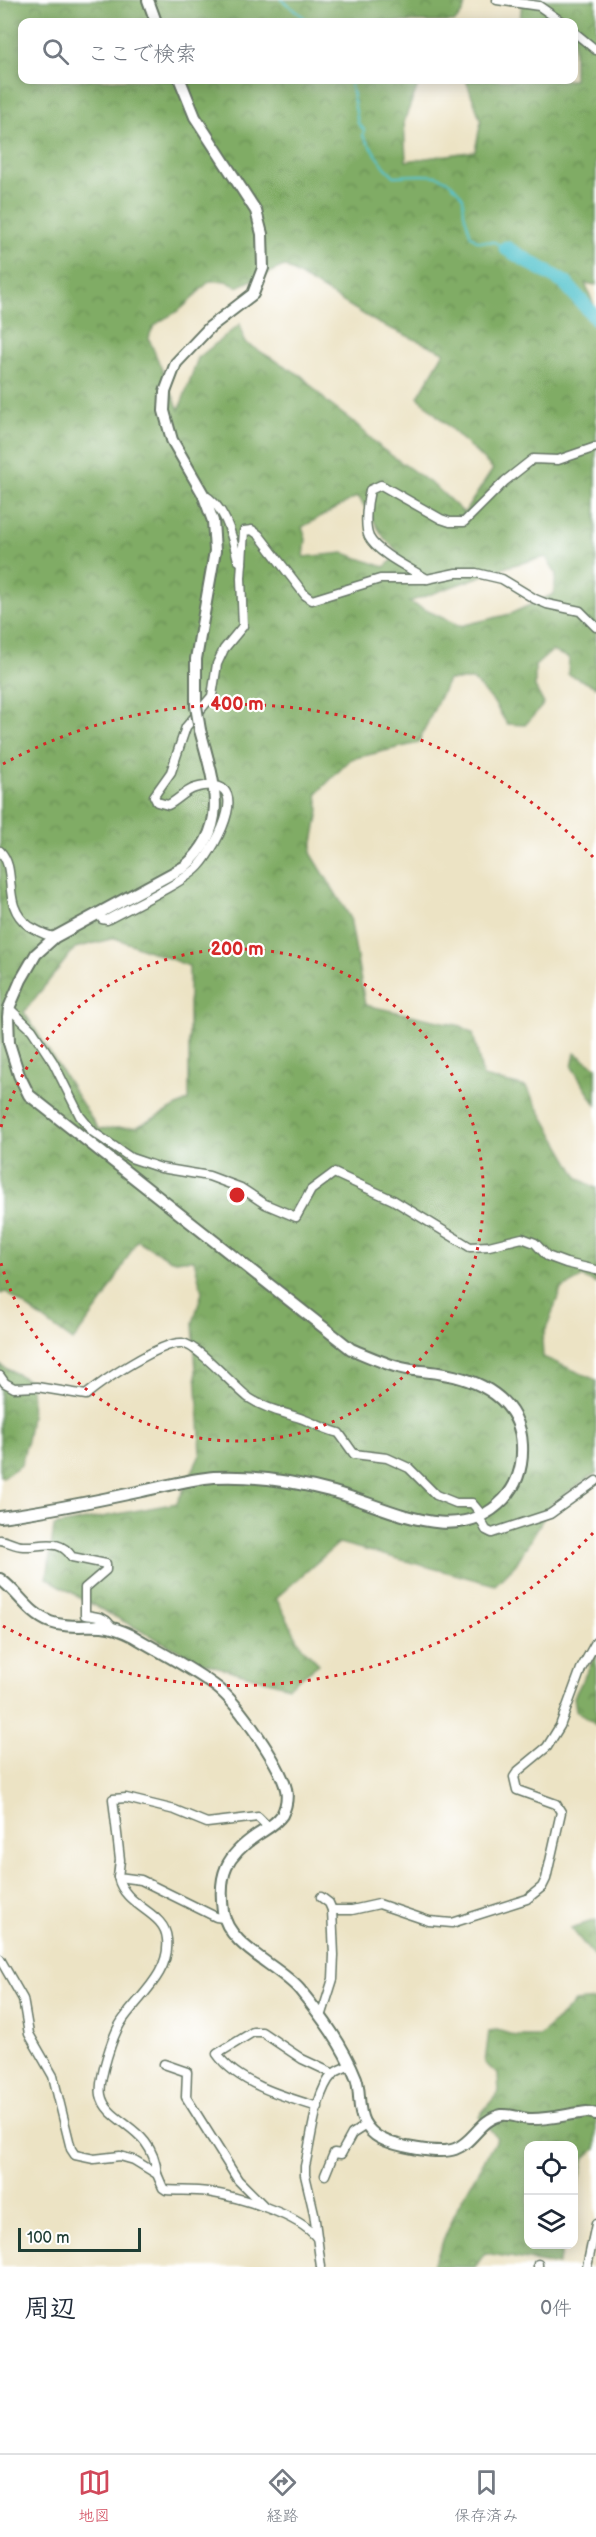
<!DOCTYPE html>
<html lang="ja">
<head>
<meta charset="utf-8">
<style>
	body { margin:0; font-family:"Balsamiq Sans","Klee One",sans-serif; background:#f2f2f3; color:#1f2937 }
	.controls { position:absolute; right:18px; bottom:18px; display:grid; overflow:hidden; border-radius:12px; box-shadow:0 3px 15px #0003 }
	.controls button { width:54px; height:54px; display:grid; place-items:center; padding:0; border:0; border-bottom:2px solid #e0e1e3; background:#fff; color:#1f2937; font:30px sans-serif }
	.scale { position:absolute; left:18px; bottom:15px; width:123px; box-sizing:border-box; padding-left:6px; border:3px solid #1f3d34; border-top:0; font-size:16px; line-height:21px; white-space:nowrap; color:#1f3d34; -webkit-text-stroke:4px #fff; paint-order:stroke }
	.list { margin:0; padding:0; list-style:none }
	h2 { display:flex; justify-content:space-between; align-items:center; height:78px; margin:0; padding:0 24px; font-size:26px }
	h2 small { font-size:20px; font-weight:400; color:#747a83 }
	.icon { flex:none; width:33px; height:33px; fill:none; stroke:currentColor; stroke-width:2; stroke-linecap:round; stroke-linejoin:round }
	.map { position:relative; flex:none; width:596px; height:2267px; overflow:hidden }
	.search { position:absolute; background:#fff; box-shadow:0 3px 15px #0003; left:18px; right:18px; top:18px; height:66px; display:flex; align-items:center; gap:15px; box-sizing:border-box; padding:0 21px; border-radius:12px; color:#747a83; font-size:22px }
	.sheet { height:186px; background:#fff }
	nav { display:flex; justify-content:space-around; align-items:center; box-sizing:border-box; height:84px; border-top:2px solid #e0e1e3; background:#fff; font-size:16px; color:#747a83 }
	nav a { display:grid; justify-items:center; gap:3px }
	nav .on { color:#d1495b }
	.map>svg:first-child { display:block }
</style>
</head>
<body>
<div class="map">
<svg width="596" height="2267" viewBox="0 0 596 2267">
	<defs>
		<pattern id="forest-crowns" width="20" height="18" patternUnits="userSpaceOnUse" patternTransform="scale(1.5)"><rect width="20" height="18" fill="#80ac65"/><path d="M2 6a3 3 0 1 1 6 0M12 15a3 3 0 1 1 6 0" fill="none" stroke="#688d54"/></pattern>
	</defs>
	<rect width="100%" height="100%" fill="#fff"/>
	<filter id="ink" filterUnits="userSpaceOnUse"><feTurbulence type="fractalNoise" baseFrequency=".0167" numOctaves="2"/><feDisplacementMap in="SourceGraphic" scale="12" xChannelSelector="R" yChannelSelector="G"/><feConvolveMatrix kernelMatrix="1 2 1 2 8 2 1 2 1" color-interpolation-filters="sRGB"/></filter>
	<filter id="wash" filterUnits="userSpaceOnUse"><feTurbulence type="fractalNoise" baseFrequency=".008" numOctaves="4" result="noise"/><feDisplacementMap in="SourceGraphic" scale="24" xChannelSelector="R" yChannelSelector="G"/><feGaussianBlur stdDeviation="1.35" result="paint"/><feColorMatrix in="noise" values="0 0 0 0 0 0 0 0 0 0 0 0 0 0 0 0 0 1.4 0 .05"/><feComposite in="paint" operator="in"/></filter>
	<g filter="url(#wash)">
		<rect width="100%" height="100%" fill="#ece3c4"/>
		<g fill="url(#forest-crowns)" stroke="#50744c" stroke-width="1.5" fill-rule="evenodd">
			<path d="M0,0H466L463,12L455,22H22V80H420L404,121L406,161L475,151L481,121L466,80H574V22H520L522,0H596V285L585,283L596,310V687L568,674L569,658L552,651L535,666V687L544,704L525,725L507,724L493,701L473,680H448L418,743L351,759L317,793L319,811L311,853L350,917L365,1005L461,1026L473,1033L483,1077L526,1087L579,1179L596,1188V1284L583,1277L561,1289L542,1340L543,1357L596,1380V1473L553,1502L516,1564L495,1585L339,1543L276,1598L302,1647L319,1664L288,1687L198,1661L93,1605L47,1578L54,1526L177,1503L201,1453L193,1323L202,1292L194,1260H171L137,1240L105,1298L73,1341L6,1292L0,1294ZM284,266L378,323L444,352L418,397L493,469L464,513L436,487L381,448L356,424L328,403L302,376L244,342L240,324L198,358L179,410L149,339C151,322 166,319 178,311C190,303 199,290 210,281H226L237,287ZM358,496L385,539L400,554L384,567L344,553L304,557L306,539L302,527ZM546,557L556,574L554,594L510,614L460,626L409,602L509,566ZM115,938L189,966V1100L137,1127L98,1129L24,1012L75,948Z"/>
			<polygon points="575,1053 596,1067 596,1105 572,1067"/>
			<path d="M0,1365L30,1381C35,1408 28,1439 21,1465L3,1477L0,1476Z"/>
			<polygon points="596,1654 596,1725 576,1711 574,1697"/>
			<polygon points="596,1920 596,1959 571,1928"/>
			<polygon points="596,2000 596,2149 585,2158 574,2203 574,2146 528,2146 528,2244 563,2245 558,2265 485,2253 475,2267 432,2267 458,2206 497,2138 479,2116 499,2092 498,2075 485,2063 489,2031 497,2030 516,2036 540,2036 575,2002"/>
		</g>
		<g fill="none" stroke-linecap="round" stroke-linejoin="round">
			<g stroke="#57c4ce" stroke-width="2">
				<polyline points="282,0 310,22"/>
				<path d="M350,80L358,123L364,130L363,136L385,167L394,176C426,176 443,167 463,198L464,213L471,236L478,241L494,242L506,248"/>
			</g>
			<polyline stroke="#57c4ce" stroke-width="15" points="506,248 565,283 596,318"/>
		</g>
	</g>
	<g filter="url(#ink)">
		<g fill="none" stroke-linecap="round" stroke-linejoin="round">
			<g stroke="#677766" stroke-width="11">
				<g id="minor">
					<polyline points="497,0 539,6 562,22"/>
					<polyline points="574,32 596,50"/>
					<path d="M203,494C226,507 232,536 238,560L242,563"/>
					<path d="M427,579C411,569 377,553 369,537C364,526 367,503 370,490L381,485L441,519L450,522H464L505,481L533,459L558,460L596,447"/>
					<path d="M0,851C19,871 0,905 29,926C38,931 46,936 55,937"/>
					<path d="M99,913L102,919L107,920C128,908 185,882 199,866C217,846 257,771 195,788C185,791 178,800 168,805L157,802L154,796L171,772L186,727L212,696L217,664L224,649L243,626L241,578L244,531L252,530L259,535L305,595L312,600L380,579H427L456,573H476L502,579L535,599L547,604L580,611L596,627"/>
					<polyline points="9,1008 32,1030 53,1062 80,1116 93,1132 131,1158 161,1168 209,1176 241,1188 265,1204 296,1217 311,1190 334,1173 393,1200 470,1247 489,1246 522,1238 535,1243 547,1256 566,1263 596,1270"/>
					<path d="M0,1376L5,1383L14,1388L37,1387L86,1395C101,1382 162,1341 182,1343C198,1345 233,1386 249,1398C266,1409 282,1412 300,1418C314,1423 324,1429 339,1433L354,1454L387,1458L409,1468L436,1495L456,1503H472L483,1516"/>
					<polyline points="479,1517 486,1530 492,1533 550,1514 596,1481"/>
					<path d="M0,1540C8,1541 15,1546 23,1546C42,1547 59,1537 72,1557L106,1564V1570L85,1588V1615C97,1617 106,1616 112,1628"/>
					<path d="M118,1877C125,1908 165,1911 167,1939C171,1973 138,1997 122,2021C113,2034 98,2080 101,2095C107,2125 153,2125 157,2174"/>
					<polyline points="332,1910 352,1910 379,1904 429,1921 452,1923 527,1899 542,1887 546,1879 561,1812 556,1804 517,1790 514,1777 518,1771 547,1747 560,1726 581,1669 596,1642"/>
					<polyline points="224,1918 216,1917 141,1880 118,1877 120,1860 113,1799 126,1798 175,1810 207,1823 258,1817 268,1827"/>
					<path d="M0,1959L23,1999L29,2034L53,2076L71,2149L75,2155L94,2159L120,2156L134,2160L157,2174L163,2188L166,2190C180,2191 194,2190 208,2192C238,2197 299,2214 317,2238"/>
					<polyline points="321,2017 333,1979 334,1955 332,1910 329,1903 321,1897"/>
					<polyline points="164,2064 187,2072 186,2097 238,2180 264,2206"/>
					<path d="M318,2107C285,2097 237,2083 217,2054L253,2032H262L302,2059L334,2074"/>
					<polyline points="325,2175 334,2153 341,2154 352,2134 366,2125"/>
					<path d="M321,2267L314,2213L305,2175V2166C311,2142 315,2092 333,2074C337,2070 345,2068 350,2065"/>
					<polyline points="538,2267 538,2264"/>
					<polyline points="587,2267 596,2224"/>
				</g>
			</g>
			<g stroke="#677766" stroke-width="14">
				<g id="tertiary">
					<polyline points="148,0 156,22"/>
					<polyline points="180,80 195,117 256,211 262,234 263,268 253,294 210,327 176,363 165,392 164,411 172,440 203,494 213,521 215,551 196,659 196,706"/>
					<path d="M0,1517C48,1511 95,1501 142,1491C166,1486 190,1479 214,1477C255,1475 294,1481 334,1492C388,1507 457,1549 504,1499C518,1484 523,1466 522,1445C520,1399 479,1379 438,1373C426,1371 414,1371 402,1368C385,1364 368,1356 351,1349L29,1095L19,1075L9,1043L8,1017L9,1008L21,980L36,954L55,937L184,867C231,827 214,782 200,730"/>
					<path d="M0,1579C18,1592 29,1614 50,1622C66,1628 84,1625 102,1626C113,1627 123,1631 133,1636C161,1653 192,1668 218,1688C238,1704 280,1764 286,1789C288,1798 286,1807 282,1815C276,1824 266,1829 257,1835C226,1856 218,1874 223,1911C227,1946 279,1965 300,1990C322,2017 343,2045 356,2078C361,2092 357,2109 364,2122C367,2128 374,2135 380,2138C394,2146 439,2155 455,2149C474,2142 480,2119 502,2115C510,2114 520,2118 529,2119C547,2120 568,2114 587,2112L596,2114"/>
				</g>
			</g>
			<use href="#minor" stroke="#fff" stroke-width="8"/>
			<use href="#tertiary" stroke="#fff" stroke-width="10"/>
			<g stroke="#677766" stroke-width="14" stroke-linecap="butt">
				<polyline id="tertiary-bridge" points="196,706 200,730"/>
			</g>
			<use href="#tertiary-bridge" stroke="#fff" stroke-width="10"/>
		</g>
	</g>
	<g fill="none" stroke="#d62828" stroke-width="3" stroke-dasharray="3 6">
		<path d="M1 1127A246 246 0 1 1 1 1263"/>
		<path d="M593 1533A491 491 0 0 1 3 1626M3 764A491 491 0 0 1 593 857"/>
	</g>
	<circle cx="237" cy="1195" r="9" fill="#d62828" stroke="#fff" stroke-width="3"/>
	<g font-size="18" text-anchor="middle" font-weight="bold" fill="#d62828" stroke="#fff" stroke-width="4.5" stroke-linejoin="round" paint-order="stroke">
		<text x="237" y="710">400 m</text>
		<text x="237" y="955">200 m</text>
	</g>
</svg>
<div class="controls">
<button><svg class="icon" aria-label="locate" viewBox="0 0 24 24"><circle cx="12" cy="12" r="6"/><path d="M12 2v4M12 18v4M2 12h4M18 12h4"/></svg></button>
<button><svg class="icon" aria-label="layers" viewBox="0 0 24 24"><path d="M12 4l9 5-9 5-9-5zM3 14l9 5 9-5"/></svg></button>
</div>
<div class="scale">100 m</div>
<div class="search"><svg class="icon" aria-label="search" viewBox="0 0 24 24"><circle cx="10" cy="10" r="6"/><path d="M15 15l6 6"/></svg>ここで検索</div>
</div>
<section class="sheet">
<h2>周辺<small>0件</small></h2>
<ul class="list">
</ul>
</section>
<nav>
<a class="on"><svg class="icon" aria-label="map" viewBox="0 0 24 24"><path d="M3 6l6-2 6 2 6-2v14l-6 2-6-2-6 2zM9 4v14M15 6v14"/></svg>地図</a>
<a><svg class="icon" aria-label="directions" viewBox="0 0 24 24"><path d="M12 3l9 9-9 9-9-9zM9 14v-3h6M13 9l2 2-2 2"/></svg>経路</a>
<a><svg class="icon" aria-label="saved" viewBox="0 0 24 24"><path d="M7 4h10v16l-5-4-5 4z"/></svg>保存済み</a>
</nav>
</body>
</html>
